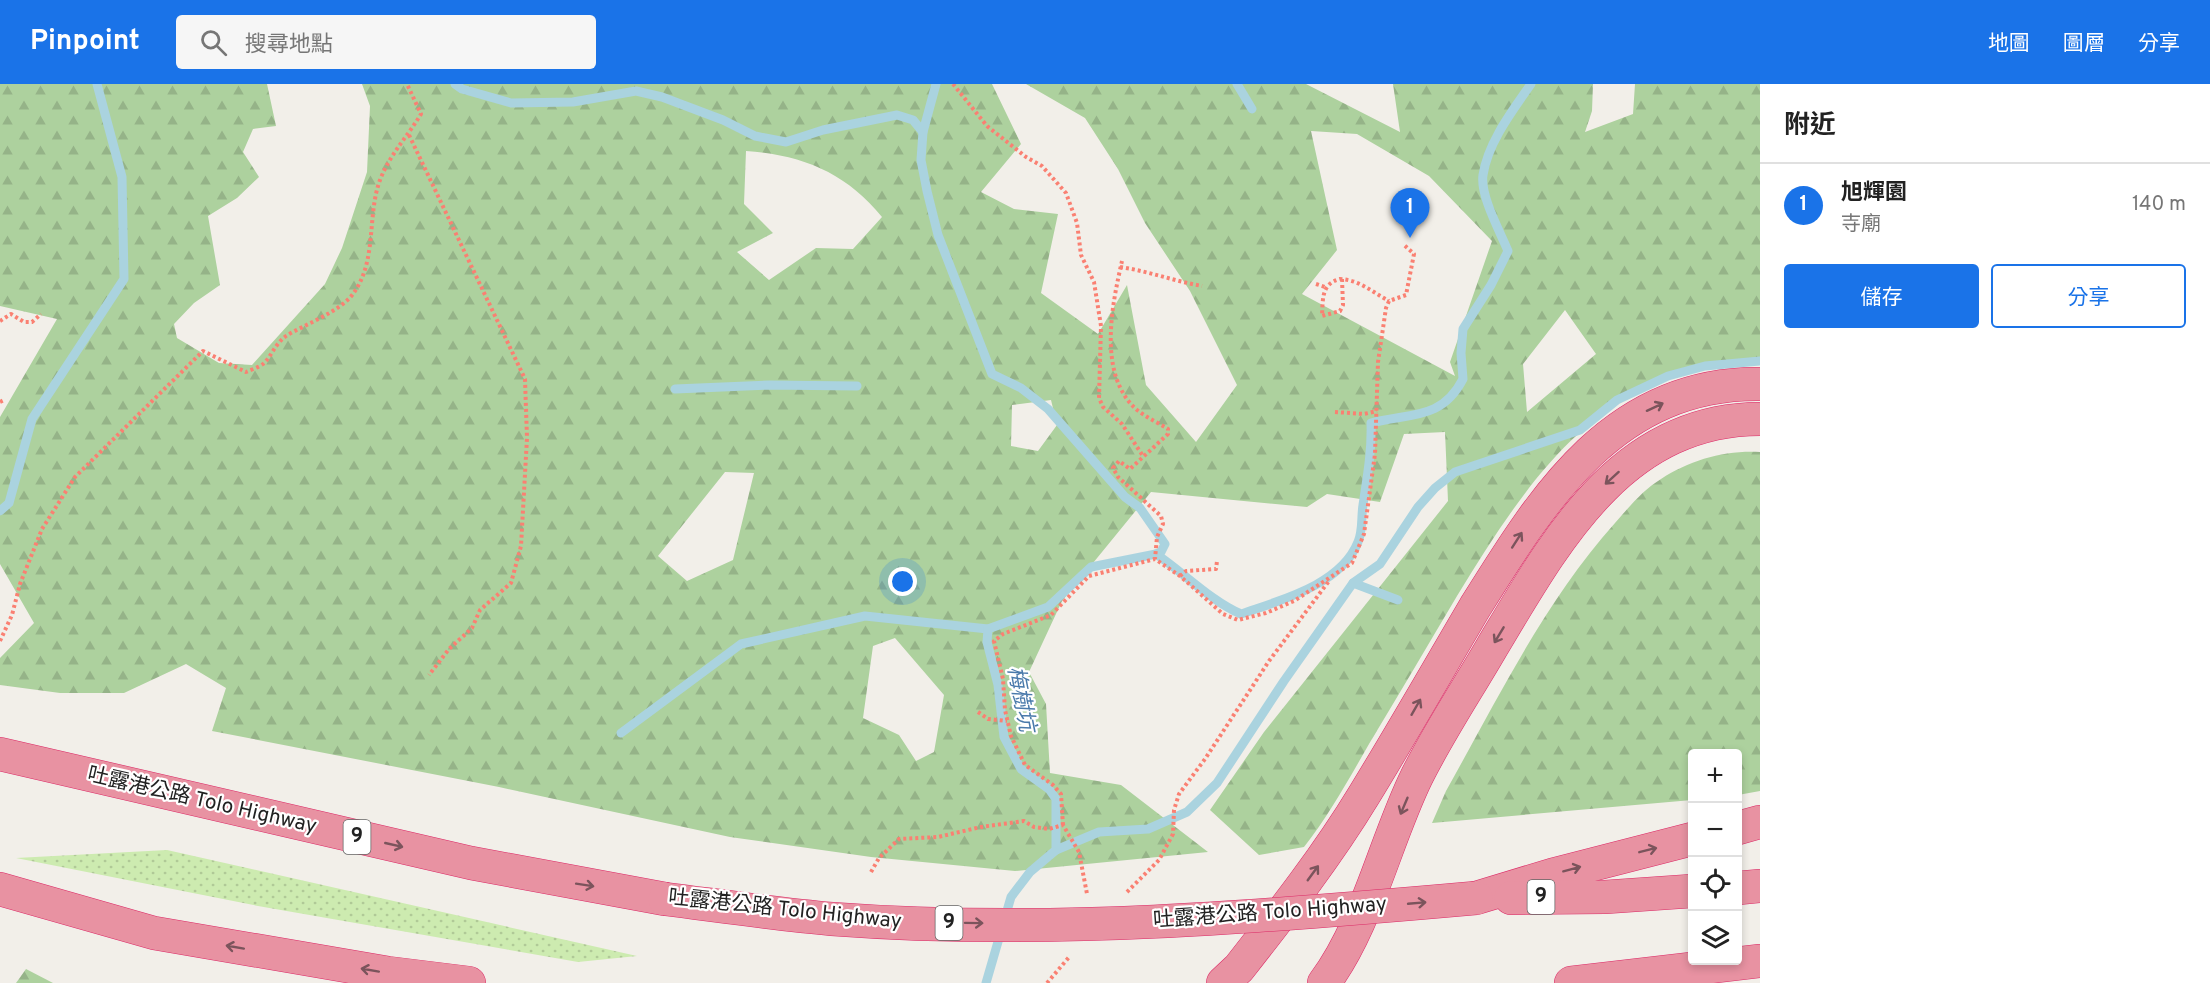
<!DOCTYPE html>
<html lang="zh-TW">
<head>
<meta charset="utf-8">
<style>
	body { margin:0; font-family:Overpass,"Noto Sans TC",sans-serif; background:#f6f6f6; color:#222 }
	.controls { position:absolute; right:18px; bottom:18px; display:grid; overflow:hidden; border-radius:6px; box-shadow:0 3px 9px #0003 }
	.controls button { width:54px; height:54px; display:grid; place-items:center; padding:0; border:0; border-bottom:2px solid #e0e0e0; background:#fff; color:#222; font:30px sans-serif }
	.you { position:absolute; left:903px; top:498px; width:21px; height:21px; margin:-15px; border:4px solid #fff; border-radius:50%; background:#1a73e8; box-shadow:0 0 0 9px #1a73e833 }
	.badge { display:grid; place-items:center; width:39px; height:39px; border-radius:50%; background:#1a73e8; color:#fff; font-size:20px; font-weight:700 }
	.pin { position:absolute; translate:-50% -50px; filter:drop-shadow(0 2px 3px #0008) }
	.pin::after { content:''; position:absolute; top:32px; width:21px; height:18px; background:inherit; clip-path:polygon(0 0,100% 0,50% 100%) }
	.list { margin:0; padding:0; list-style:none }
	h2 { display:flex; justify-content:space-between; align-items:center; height:78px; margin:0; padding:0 24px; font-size:26px }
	h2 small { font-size:20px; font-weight:400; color:#767676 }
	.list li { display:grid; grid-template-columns:39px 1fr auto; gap:18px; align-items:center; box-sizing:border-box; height:84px; padding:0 24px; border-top:2px solid #e0e0e0 }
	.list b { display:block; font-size:22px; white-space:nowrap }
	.list p { margin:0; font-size:20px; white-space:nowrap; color:#767676 }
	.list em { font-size:20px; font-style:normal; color:#767676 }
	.actions { display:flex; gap:12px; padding:18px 24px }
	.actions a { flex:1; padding:14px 0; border:2px solid #1a73e8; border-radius:6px; text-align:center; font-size:21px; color:#1a73e8 }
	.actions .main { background:#1a73e8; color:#fff }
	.icon { flex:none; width:33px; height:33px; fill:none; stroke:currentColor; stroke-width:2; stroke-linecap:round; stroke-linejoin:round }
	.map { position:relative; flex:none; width:1760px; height:899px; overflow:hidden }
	header { display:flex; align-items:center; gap:36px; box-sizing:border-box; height:84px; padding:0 30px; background:#1a73e8; color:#fff }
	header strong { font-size:28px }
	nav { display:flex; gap:33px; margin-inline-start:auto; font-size:21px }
	.search { width:420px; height:54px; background:#f6f6f6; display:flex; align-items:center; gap:15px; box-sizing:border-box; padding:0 21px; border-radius:6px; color:#767676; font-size:22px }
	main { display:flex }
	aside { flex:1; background:#fff }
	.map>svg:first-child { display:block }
</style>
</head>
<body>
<header>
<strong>Pinpoint</strong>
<div class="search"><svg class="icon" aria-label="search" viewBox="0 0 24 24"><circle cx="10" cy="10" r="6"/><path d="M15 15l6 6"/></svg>搜尋地點</div>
<nav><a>地圖</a><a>圖層</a><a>分享</a></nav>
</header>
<main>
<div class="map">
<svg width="1760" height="899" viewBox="0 0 1760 899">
	<defs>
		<pattern id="grass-dots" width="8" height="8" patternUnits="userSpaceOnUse" patternTransform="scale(1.5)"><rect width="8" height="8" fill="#cdebb0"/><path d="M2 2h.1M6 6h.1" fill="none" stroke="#b0c997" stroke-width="1.8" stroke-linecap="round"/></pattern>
		<pattern id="forest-firs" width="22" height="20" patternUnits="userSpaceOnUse" patternTransform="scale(1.5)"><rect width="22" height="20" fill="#add19e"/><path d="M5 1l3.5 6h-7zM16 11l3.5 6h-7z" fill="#95b388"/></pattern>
	</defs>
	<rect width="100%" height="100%" fill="#f2efe9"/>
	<polygon fill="url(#grass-dots)" points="167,766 637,872 578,878 258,822 16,774"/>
	<g fill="url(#forest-firs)" fill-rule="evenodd">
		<path d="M0,0H267L276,42L253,45L243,68L259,93L237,114L208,132L220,201L194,219L174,240L177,254L219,279L252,281L325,200L342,164L367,88L370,22L362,0H992L1021,60L981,108L1014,125L1058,130L1041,209L1098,250L1127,201L1146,301L1196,358L1237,301L1190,207L1145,139L1118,85L1085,34L1026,0H1306L1400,48L1393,0H1593L1592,27L1585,48L1633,30L1635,0H1760V278C1606,277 1529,394 1457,512C1428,561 1399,610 1369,660C1349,695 1329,731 1304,763L1259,771L1210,726L1264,648L1448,417L1445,348L1404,350L1380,418L1327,410L1307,423L1151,408L1062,517L1029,588L1046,620L1050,689L1121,701L1208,768L1015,787L871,773L730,753L499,703L212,647L226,604L186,580L124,609H60L0,601V574L34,539L0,480V333L57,235L0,222ZM1311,47L1357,50L1429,92L1492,157L1450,278L1455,292L1302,210L1337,166ZM746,67C803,71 846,89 882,133L853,165L816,164L769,196L737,168L773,149L744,120ZM1565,226L1596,270L1527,328L1523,280ZM1051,316L1057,341L1038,367L1011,362L1012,321ZM725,388L754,389L733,476L687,497L658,472ZM895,554L944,611L934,668L916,677L899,651L863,634L873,562Z"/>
		<path d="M1760,368V707L1738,711V670H1692V716L1432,739L1446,707C1497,616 1545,517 1615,439C1629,423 1643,406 1661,395C1690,376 1725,366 1760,368Z"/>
		<polygon points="26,885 53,899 16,899"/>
	</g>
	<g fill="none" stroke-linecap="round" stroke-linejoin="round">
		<g stroke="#aad3df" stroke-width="9">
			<polyline points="455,0 462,5 511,19 573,18 636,7 662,13 723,36 755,52 786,58 823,46 897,31 913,36 923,48"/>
			<polyline points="936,0 923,48 921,76 927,107 938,151 992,290 1021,304 1048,325 1125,413 1140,424 1165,460 1161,468 1156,470"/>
			<polyline points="1237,0 1252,25"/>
			<polyline points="675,305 769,301 857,302"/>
			<polyline points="0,427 9,419 32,335 124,195 122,93 97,0"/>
			<polyline points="1353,499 1398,516"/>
			<polyline points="621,649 741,560 865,532 988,545"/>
			<polyline points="1056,766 1099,748 1148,745 1187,728 1217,699 1284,597 1353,499 1380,480 1418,423 1435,404 1455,388 1580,346 1617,316 1668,292 1705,282 1760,277"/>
			<path d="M986,899L1011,813L1030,788L1056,766V715L1049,705L1021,685L1004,653L998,601L987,558L988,545L1048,523L1091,483L1156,470C1184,489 1211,517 1241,530C1281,516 1341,501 1358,458C1363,447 1361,433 1363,421C1367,394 1372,367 1371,339C1410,329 1442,336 1463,295L1461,269L1463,245L1491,201L1508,167C1500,147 1480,112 1483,91C1488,58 1513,26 1531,0"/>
		</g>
		<g stroke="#dc2a67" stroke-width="34">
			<g id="highway">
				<polyline points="0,670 471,779 665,815"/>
				<polyline points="1738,744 1760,738"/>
				<polyline points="1738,804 1760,802"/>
				<polyline points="0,805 154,849 388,889 469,899"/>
				<polyline points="1476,814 1552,791 1692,755"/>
				<polyline points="1511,814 1605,813 1692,807"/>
				<path d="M1223,899L1239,884C1283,828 1327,772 1364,711C1402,649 1438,586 1475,523C1543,414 1614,298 1760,300"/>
				<path d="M1324,899C1367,842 1385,757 1417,692C1439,648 1467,606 1492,563C1555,458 1621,335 1760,335"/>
				<polyline points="1571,899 1760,877"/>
			</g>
		</g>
		<g stroke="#fa8072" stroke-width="4" stroke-dasharray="3 3" stroke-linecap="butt">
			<polyline points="953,0 987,42 1026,73 1042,82 1066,109 1077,139 1081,171 1094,198 1101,242 1099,314 1103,323 1122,340 1143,372"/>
			<polyline points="409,51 525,295 527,354 521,462 511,499 480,526 472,544 449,565 429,591"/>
			<path d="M1122,177C1112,221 1097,291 1137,326C1146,333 1158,339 1168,345V350L1130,385L1119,377L1113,384L1118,393L1161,432L1163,440L1157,453L1155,475"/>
			<path d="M1120,183C1148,187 1174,197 1202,202"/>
			<path d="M1342,195L1343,221L1340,227L1322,232C1323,215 1321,200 1340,195C1360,196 1372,208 1389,217"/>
			<polyline points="1316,200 1325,203"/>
			<polyline points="0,237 11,230 24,238 32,238 41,230"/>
			<polyline points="0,318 4,316"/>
			<polyline points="1335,328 1364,330 1377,327"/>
			<polyline points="1180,492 1186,487 1216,485 1217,477"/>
			<path d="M0,557L12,531L20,500L42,445L75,393L203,267L246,288C251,286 259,283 263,280C272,272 274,261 286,252C305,240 343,227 355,207C377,174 367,131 380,96C390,70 408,52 421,30L407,0"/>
			<polyline points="978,628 988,635 1007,637"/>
			<polyline points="1063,741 1061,710 1053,701 1025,681 1011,652 1005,626 1003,595 994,557 1003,550 1051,531 1089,492 1155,475 1180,492 1223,530 1238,536 1266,529 1294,517 1352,479 1364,450 1375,370 1378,278 1386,224 1389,217 1406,211 1414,170 1404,161"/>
			<polyline points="871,788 879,774 899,755 938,753 981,743 1024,737 1034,743 1049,745 1063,741 1079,768 1087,810"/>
			<polyline points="1127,808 1159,776 1173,750 1174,726 1179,710 1205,675 1269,577 1329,497"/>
			<polyline points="1047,899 1070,872"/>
		</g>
		<use href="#highway" stroke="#e892a2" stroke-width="33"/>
		<g stroke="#dc2a67" stroke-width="34" stroke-linecap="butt">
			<path id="highway-bridge" d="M665,815C721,822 776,830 832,835C1047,851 1262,833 1476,814"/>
		</g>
		<use href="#highway-bridge" stroke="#e892a2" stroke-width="33"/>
	</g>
	<defs><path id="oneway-shaft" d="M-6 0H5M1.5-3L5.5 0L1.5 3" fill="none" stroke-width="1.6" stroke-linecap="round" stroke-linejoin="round" transform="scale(1.5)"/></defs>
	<g stroke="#7b545c">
		<use href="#oneway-shaft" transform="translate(1655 323) rotate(-25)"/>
		<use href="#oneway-shaft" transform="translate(1612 394) rotate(138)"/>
		<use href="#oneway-shaft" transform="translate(1517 456) rotate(-57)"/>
		<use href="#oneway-shaft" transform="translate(1499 551) rotate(121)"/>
		<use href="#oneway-shaft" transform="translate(1416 623) rotate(-60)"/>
		<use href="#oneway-shaft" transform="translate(1404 722) rotate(113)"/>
		<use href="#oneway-shaft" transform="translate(394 761) rotate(13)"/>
		<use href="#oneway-shaft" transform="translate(1648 766) rotate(-14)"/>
		<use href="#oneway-shaft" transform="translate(1572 785) rotate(-15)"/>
		<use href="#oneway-shaft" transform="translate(1313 789) rotate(-54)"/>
		<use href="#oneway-shaft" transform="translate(585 801) rotate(9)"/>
		<use href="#oneway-shaft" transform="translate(1417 819) rotate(-5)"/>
		<use href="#oneway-shaft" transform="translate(974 839) rotate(1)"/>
		<use href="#oneway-shaft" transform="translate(235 863) rotate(-170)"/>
		<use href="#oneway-shaft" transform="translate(370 886) rotate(-170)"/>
	</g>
	<g text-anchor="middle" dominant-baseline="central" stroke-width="4.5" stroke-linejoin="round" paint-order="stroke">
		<g fill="#fff" stroke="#646464" stroke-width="1.5">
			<rect x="343.5" y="736" width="27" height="34" rx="4.5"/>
			<rect x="1527.5" y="796" width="27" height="34" rx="4.5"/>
			<rect x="935.5" y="822" width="27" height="34" rx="4.5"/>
		</g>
		<g font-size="20" font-weight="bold" fill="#222">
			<text x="357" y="753">9</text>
			<text x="1541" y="813">9</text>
			<text x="949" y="839">9</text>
		</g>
		<g font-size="21" fill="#222" stroke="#fff">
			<text transform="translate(202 717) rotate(13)">吐露港公路 Tolo Highway</text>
			<text transform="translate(785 826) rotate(6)">吐露港公路 Tolo Highway</text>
			<text transform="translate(1270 829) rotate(-4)">吐露港公路 Tolo Highway</text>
		</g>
		<g font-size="22" font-style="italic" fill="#4a7aab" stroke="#fff">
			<text transform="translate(1020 615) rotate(79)">梅樹坑</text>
		</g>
	</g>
</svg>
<div class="controls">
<button>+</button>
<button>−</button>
<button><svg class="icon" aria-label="locate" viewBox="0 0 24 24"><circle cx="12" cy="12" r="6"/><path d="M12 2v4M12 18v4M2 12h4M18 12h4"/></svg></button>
<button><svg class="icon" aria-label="layers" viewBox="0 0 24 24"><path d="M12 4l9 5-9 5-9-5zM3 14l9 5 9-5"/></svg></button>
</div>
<div class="you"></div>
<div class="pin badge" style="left:1410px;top:154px">1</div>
</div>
<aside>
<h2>附近<small></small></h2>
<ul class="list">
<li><span class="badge">1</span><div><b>旭輝園</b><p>寺廟</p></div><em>140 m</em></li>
</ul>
<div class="actions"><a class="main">儲存</a><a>分享</a></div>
</aside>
</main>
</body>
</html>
